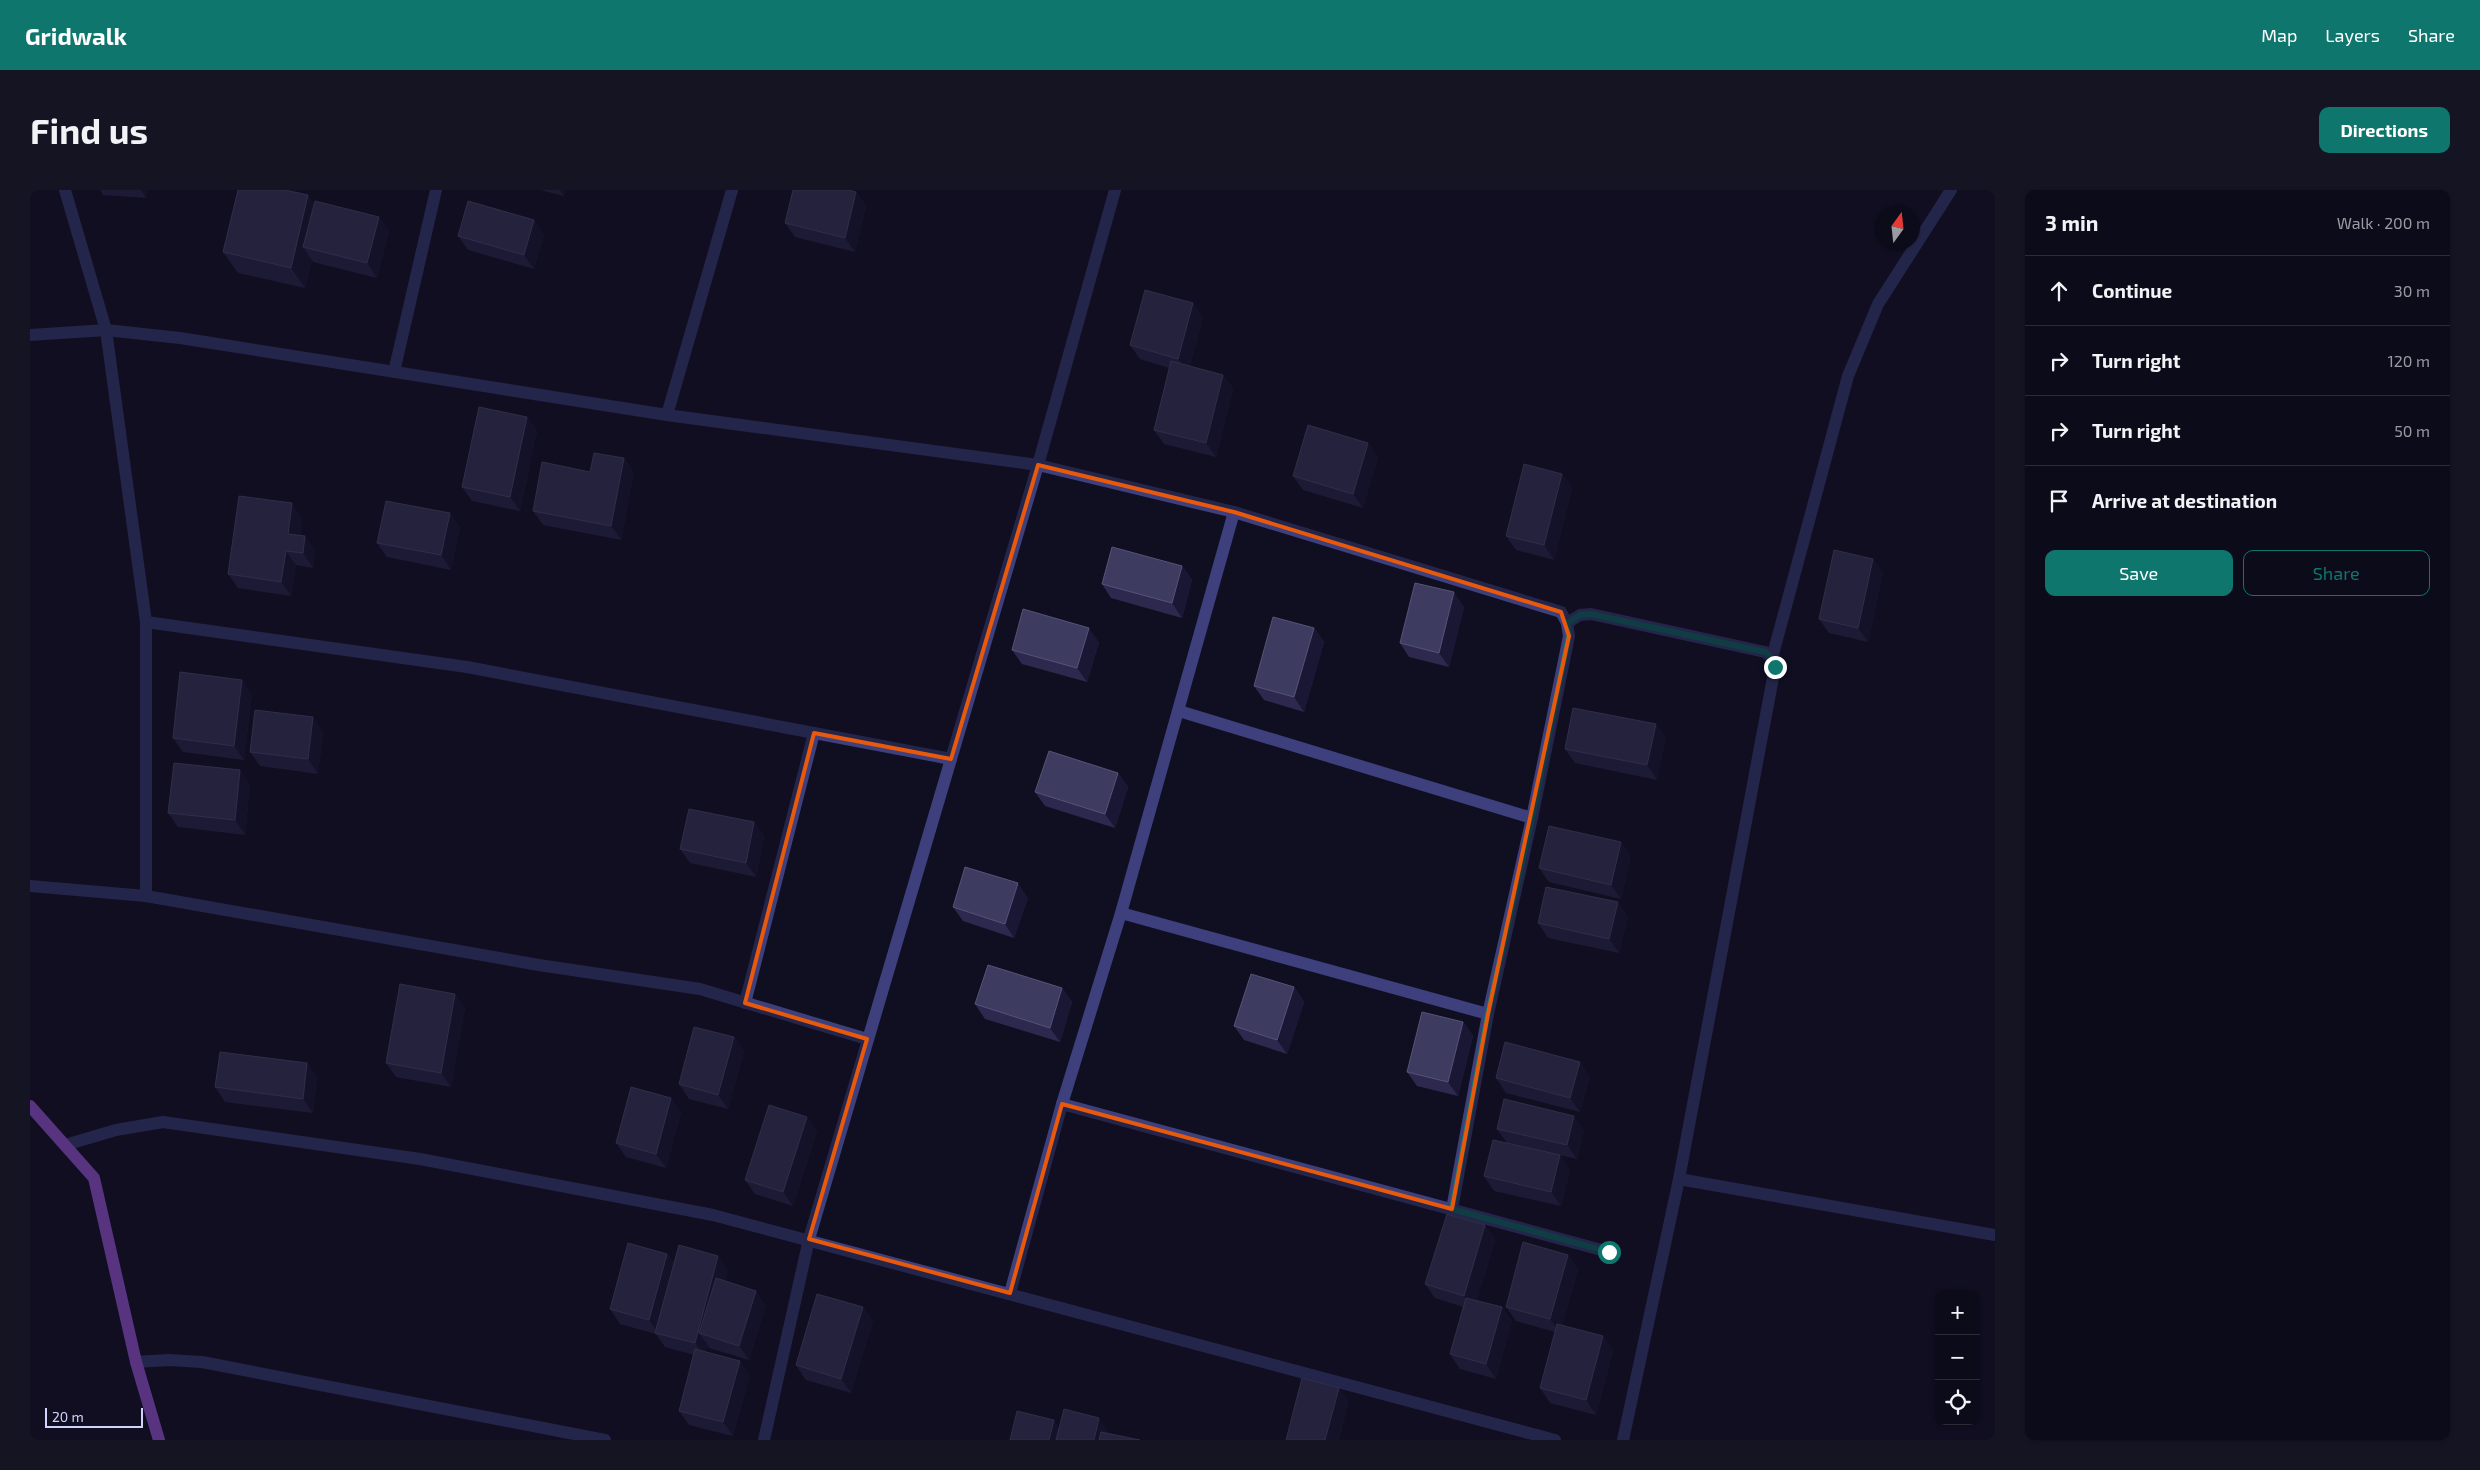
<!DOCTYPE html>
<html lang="en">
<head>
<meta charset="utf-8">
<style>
	body { margin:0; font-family:"Exo 2",sans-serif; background:#151422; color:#f1f3f6 }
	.controls { position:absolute; right:15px; bottom:15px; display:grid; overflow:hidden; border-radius:10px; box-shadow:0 1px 4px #0004 }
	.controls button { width:45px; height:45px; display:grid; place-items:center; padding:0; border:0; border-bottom:1px solid #2c2b38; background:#0c0b19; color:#f1f3f6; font:25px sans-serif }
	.compass { position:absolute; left:1845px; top:15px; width:45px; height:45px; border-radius:50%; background:#0c0b19; box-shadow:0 1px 4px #0004; rotate:15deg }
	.scale { position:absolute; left:15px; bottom:12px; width:98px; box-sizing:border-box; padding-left:5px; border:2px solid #d3d2fc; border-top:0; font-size:14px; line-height:18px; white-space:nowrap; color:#d3d2fc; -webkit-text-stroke:4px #100f21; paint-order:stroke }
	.stop { position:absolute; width:15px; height:15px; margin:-11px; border:4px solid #0f766e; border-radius:50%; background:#fff }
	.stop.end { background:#0f766e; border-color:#fff; box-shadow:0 1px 5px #0008 }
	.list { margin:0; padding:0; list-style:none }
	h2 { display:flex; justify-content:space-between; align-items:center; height:65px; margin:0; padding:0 20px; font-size:21px }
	h2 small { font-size:16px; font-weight:400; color:#9a9ba2 }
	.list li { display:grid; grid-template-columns:32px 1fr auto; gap:15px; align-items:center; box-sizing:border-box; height:70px; padding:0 20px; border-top:1px solid #2c2b38 }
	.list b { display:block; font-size:19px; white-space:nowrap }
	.list em { font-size:16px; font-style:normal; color:#9a9ba2 }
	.actions { display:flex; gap:10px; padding:15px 20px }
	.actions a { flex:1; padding:11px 0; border:1px solid #0f766e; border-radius:10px; text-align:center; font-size:18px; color:#0f766e }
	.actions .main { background:#0f766e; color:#fff }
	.icon { flex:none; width:28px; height:28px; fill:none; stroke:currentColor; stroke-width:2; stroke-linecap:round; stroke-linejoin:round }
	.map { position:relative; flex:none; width:1965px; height:1250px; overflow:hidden; border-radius:10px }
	header { display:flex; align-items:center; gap:30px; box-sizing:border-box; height:70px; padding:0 25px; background:#0f766e; color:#fff }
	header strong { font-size:24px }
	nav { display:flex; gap:28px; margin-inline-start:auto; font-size:18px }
	.intro { display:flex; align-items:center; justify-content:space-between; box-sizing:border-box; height:120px; padding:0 30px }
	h1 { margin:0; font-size:35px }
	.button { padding:12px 22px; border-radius:10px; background:#0f766e; color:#fff; font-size:18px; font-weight:700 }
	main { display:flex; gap:30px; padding:0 30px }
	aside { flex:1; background:#0c0b19; border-radius:10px; box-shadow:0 1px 4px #0004 }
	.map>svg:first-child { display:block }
</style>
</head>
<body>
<header>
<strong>Gridwalk</strong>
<nav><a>Map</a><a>Layers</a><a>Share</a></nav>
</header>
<div class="intro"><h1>Find us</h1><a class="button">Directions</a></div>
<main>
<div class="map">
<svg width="1965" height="1250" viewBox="0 0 1965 1250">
	<rect width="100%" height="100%" fill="#100f21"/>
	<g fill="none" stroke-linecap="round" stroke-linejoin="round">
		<g stroke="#3d407d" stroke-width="12">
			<polyline points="35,0 76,140 116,432 116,706"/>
			<polyline points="0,145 76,140 150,148 637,225 1008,275 1204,322 1531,422 1537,433 1539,446 1502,628 1458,824 1422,1019"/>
			<polyline points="364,182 406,0"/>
			<polyline points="637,225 702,0"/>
			<polyline points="116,432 437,477 921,569"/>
			<polyline points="1537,433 1550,425 1561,424 1735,462 1742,468 1745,477 1649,989 1593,1250"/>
			<polyline points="1742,468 1818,186 1848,114 1921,0"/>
			<polyline points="1149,521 1502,628"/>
			<polyline points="0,696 116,706 509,775 670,799 837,849"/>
			<polyline points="1091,723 1458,824"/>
			<polyline points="715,813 784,543"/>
			<polyline points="1032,914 1579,1062"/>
			<polyline points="35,955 86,940 133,932 390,969 683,1025 1525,1250"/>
			<polyline points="1649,989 1965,1045"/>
			<polyline points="980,1103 1032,914 1091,723 1204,322"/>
			<polyline points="106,1172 139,1170 172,1172 575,1250"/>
			<polyline points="734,1250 779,1049 1008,275 1085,0"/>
		</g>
		<polyline stroke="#b061f4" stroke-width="12" points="0,916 64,988 106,1172 129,1250"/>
	</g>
	<g fill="#2d294e">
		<polygon points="70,0 117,0 116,8 73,5"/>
		<polygon points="510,0 535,0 534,6"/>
		<polygon points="826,2 836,16 825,62 765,47 755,33"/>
		<polygon points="278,5 284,15 349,27 359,41 347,88 283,72 282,70 275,98 208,83 193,62"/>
		<polygon points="504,30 514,45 504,79 438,60 428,46"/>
		<polygon points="1163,113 1173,128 1160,176 1193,185 1203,199 1186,267 1134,254 1124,240 1139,178 1110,169 1100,155"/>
		<polygon points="497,227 507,241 490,321 442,311 432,297"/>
		<polygon points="1348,267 1333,318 1273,300 1263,286"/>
		<polygon points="594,268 604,283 591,350 513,335 503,321 560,282"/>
		<polygon points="1542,298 1524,370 1486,360 1476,346"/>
		<polygon points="420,323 430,338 421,380 357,367 347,353"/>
		<polygon points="272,328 270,346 275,346 285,361 283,378 266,375 261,406 208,398 198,384"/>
		<polygon points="1843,369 1853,383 1838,452 1799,443 1789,429"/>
		<polygon points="1152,376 1162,390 1152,428 1081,408 1072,394"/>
		<polygon points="1434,417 1419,477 1379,467 1370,453"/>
		<polygon points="1284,438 1294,452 1274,522 1234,510 1224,496"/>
		<polygon points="1069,452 1057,492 992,474 982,460"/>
		<polygon points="222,504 214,570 153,562 143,548"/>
		<polygon points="293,542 288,584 230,576 220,562"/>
		<polygon points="1636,548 1627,590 1545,573 1535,559"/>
		<polygon points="1088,583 1098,597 1085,638 1015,616 1005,602"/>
		<polygon points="220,594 215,645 148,637 138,623"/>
		<polygon points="724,632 734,646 726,687 660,673 650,659"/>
		<polygon points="1591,652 1601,667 1591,709 1519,692 1509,678"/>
		<polygon points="998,708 984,748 933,731 923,717"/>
		<polygon points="1588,712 1598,727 1589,763 1518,748 1508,733"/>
		<polygon points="1264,797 1274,812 1257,864 1214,850 1204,836"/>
		<polygon points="1032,798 1042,812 1030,852 955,829 945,814"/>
		<polygon points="425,804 435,818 421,897 366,887 356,873"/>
		<polygon points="1433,832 1443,846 1428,906 1387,896 1377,882"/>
		<polygon points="704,847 714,861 698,919 659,909 649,894"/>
		<polygon points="277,873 287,887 283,923 195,912 185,897"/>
		<polygon points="1560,887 1550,922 1476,903 1466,888"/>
		<polygon points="641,908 651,922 636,978 596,967 586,953"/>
		<polygon points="1467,939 1554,940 1547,969 1477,953"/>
		<polygon points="787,941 763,1016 725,1004 715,990"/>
		<polygon points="1530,965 1540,980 1531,1016 1464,1001 1454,986"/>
		<polygon points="1455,1035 1465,1050 1447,1110 1472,1117 1482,1131 1466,1189 1430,1179 1420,1164 1433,1117 1405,1108 1395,1094"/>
		<polygon points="637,1064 644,1073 698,1080 695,1091 736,1115 719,1170 679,1158 678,1155 676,1162 720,1185 703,1246 659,1235 649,1221 664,1165 635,1157 626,1144 590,1134 580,1119"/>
		<polygon points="1538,1065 1548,1079 1532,1136 1573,1146 1583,1161 1566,1225 1520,1213 1510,1198 1525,1142 1486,1131 1476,1117"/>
		<polygon points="843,1131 821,1203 776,1190 766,1175"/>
	</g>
	<g fill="#1a1734">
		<polygon points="111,0 117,0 116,8"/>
		<polygon points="529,0 535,0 534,6"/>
		<polygon points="826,2 836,16 825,62 815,48"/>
		<polygon points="278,5 292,26 273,57 282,70 275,98 261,78"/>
		<polygon points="349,27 359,41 347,88 337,73"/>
		<polygon points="504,30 514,45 504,79 494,65"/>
		<polygon points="1163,113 1173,128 1158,183 1148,169"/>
		<polygon points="1193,185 1203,199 1186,267 1176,253"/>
		<polygon points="497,227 507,241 490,321 480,307"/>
		<polygon points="1338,253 1348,267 1333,318 1323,304"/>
		<polygon points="594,268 604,283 591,350 581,336"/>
		<polygon points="1532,284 1542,298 1524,370 1514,355"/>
		<polygon points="262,313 272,328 268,358 258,344"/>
		<polygon points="420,323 430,338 421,380 411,365"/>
		<polygon points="275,346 285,361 283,378 273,363"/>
		<polygon points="256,361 266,375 261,406 251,392"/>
		<polygon points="1843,369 1853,383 1838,452 1828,438"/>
		<polygon points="1152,376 1162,390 1152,428 1142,413"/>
		<polygon points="1424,402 1434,417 1419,477 1409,463"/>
		<polygon points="1059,438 1069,452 1057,492 1047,478"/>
		<polygon points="1284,438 1294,452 1274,522 1264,507"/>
		<polygon points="212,490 222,504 214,570 204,556"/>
		<polygon points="283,527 293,542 288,584 278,569"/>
		<polygon points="1626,534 1636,548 1627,590 1617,575"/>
		<polygon points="210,580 220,594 215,645 205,630"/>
		<polygon points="1088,583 1098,597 1085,638 1075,624"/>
		<polygon points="724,632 734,646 726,687 716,673"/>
		<polygon points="1591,652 1601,667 1591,709 1581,695"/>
		<polygon points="988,693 998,708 984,748 975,734"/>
		<polygon points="1588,712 1598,727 1589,763 1579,749"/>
		<polygon points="1264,797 1274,812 1257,864 1247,850"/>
		<polygon points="1032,798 1042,812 1030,852 1020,838"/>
		<polygon points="425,804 435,818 421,897 411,883"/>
		<polygon points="1433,832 1443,846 1428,906 1418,892"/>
		<polygon points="704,847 714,861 698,919 688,905"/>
		<polygon points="1550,872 1560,887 1550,922 1540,908"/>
		<polygon points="277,873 287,887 283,923 273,909"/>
		<polygon points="641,908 651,922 636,978 626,964"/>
		<polygon points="1544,926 1554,940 1547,969 1537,955"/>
		<polygon points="777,927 787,941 763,1016 753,1002"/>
		<polygon points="1530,965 1540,980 1531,1016 1521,1002"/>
		<polygon points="1455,1035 1465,1050 1444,1121 1434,1106"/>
		<polygon points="637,1064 647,1078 628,1143 619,1130"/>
		<polygon points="1538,1065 1548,1079 1530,1144 1520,1129"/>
		<polygon points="688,1066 698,1080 680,1147 669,1143 678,1155 675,1167 665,1153"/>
		<polygon points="726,1101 736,1115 719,1170 709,1156"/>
		<polygon points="833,1117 843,1131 821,1203 811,1189"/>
		<polygon points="1472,1117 1482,1131 1466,1189 1456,1174"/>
		<polygon points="1573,1146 1583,1161 1566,1225 1556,1210"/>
		<polygon points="710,1171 720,1185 703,1246 693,1232"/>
		<polygon points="1309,1198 1319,1212 1309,1250 1295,1250"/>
		<polygon points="1069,1228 1079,1243 1078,1250 1064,1250"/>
		<polygon points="1024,1230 1034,1244 1033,1250 1019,1250"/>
	</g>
	<g fill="#3e3b61" stroke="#565379">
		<polygon points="208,0 255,0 278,5 261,78 193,62"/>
		<polygon points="763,0 818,0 826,2 815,48 755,33"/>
		<polygon points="285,11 349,27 337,73 273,57"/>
		<polygon points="438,11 504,30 494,65 428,46"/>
		<polygon points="1115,100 1163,113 1148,169 1100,155"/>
		<polygon points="1141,171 1193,185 1176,253 1124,240"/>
		<polygon points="449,217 497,227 480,307 432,297"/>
		<polygon points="1278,235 1338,253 1323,304 1263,286"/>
		<polygon points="564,263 594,268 581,336 503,321 512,272 560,282"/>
		<polygon points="1494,274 1532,284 1514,355 1476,346"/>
		<polygon points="209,306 262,313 258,344 275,346 273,363 256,361 251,392 198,384"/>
		<polygon points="356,311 420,323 411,365 347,353"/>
		<polygon points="1082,357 1152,376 1142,413 1072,394"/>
		<polygon points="1804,360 1843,369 1828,438 1789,429"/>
		<polygon points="1385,393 1424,402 1409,463 1370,453"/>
		<polygon points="993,419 1059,438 1047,478 982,460"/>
		<polygon points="1243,427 1284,438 1264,507 1224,496"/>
		<polygon points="150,482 212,490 204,556 143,548"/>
		<polygon points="1543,518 1626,534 1617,575 1535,559"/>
		<polygon points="225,520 283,527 278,569 220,562"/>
		<polygon points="1019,561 1088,583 1075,624 1005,602"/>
		<polygon points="144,573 210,580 205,630 138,623"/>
		<polygon points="659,619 724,632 716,673 650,659"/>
		<polygon points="1519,636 1591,652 1581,695 1509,678"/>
		<polygon points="935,677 988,693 975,734 923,717"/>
		<polygon points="1516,697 1588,712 1579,749 1508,733"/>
		<polygon points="958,775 1032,798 1020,838 945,814"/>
		<polygon points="1221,784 1264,797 1247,850 1204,836"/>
		<polygon points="370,794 425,804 411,883 356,873"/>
		<polygon points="1392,822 1433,832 1418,892 1377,882"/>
		<polygon points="664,837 704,847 688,905 649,894"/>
		<polygon points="1475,852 1550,872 1540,908 1466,888"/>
		<polygon points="190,862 277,873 273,909 185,897"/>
		<polygon points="601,897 641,908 626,964 586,953"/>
		<polygon points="1474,909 1544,926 1537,955 1467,939"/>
		<polygon points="739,915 777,927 753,1002 715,990"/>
		<polygon points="1463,950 1530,965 1521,1002 1454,986"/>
		<polygon points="1417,1024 1455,1035 1434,1106 1395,1094"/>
		<polygon points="1493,1052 1538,1065 1520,1129 1476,1117"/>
		<polygon points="598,1053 637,1064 619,1130 580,1119"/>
		<polygon points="649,1055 688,1066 665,1153 625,1143"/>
		<polygon points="686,1088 726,1101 709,1156 669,1143"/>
		<polygon points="787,1104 833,1117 811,1189 766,1175"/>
		<polygon points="1436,1108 1472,1117 1456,1174 1420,1164"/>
		<polygon points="1527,1134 1573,1146 1556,1210 1510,1198"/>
		<polygon points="665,1159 710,1171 693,1232 649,1221"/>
		<polygon points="1272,1188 1309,1198 1295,1250 1256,1250"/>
		<polygon points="1034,1219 1069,1228 1064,1250 1026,1250"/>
		<polygon points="987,1221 1024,1230 1019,1250 980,1250"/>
		<polygon points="1071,1242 1110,1250 1069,1250"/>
	</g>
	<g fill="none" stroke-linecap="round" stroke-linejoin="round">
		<polyline stroke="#0f766e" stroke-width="6" points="1579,1062 1422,1019 1458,824 1502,628 1539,446 1537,433 1550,425 1561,424 1735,462 1742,468 1745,477"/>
	</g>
	<path d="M0 0H1965V1250H0ZM1008,275L1204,322L1531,422L1539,446L1458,824L1422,1019L1032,914L980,1103L779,1049L837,849L715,813L784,543L921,569Z" fill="#100f21" fill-opacity=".55" fill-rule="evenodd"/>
	<path fill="none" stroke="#e8590c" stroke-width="4" stroke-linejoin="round" d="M1008,275L1204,322L1531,422L1539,446L1458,824L1422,1019L1032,914L980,1103L779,1049L837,849L715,813L784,543L921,569Z"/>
</svg>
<div class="controls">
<button>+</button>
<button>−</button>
<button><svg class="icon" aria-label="locate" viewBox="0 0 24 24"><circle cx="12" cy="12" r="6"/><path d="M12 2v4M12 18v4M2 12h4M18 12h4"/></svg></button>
</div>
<svg class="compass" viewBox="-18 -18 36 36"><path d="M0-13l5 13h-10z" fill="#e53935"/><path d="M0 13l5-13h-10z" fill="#9a9ba2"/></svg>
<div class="scale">20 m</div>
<div class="stop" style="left:1579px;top:1062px"></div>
<div class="stop end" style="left:1745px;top:477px"></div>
</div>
<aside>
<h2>3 min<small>Walk · 200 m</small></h2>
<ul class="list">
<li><svg class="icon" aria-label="ahead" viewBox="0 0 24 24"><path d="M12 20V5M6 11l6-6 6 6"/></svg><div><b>Continue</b></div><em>30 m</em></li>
<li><svg class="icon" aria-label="right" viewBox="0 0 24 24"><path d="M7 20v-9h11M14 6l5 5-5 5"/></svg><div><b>Turn right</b></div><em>120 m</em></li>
<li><svg class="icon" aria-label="right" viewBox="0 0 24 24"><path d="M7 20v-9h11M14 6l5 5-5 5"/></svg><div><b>Turn right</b></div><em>50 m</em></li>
<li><svg class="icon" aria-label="arrive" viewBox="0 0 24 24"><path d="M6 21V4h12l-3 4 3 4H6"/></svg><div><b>Arrive at destination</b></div></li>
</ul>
<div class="actions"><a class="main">Save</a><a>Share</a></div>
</aside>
</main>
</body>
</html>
